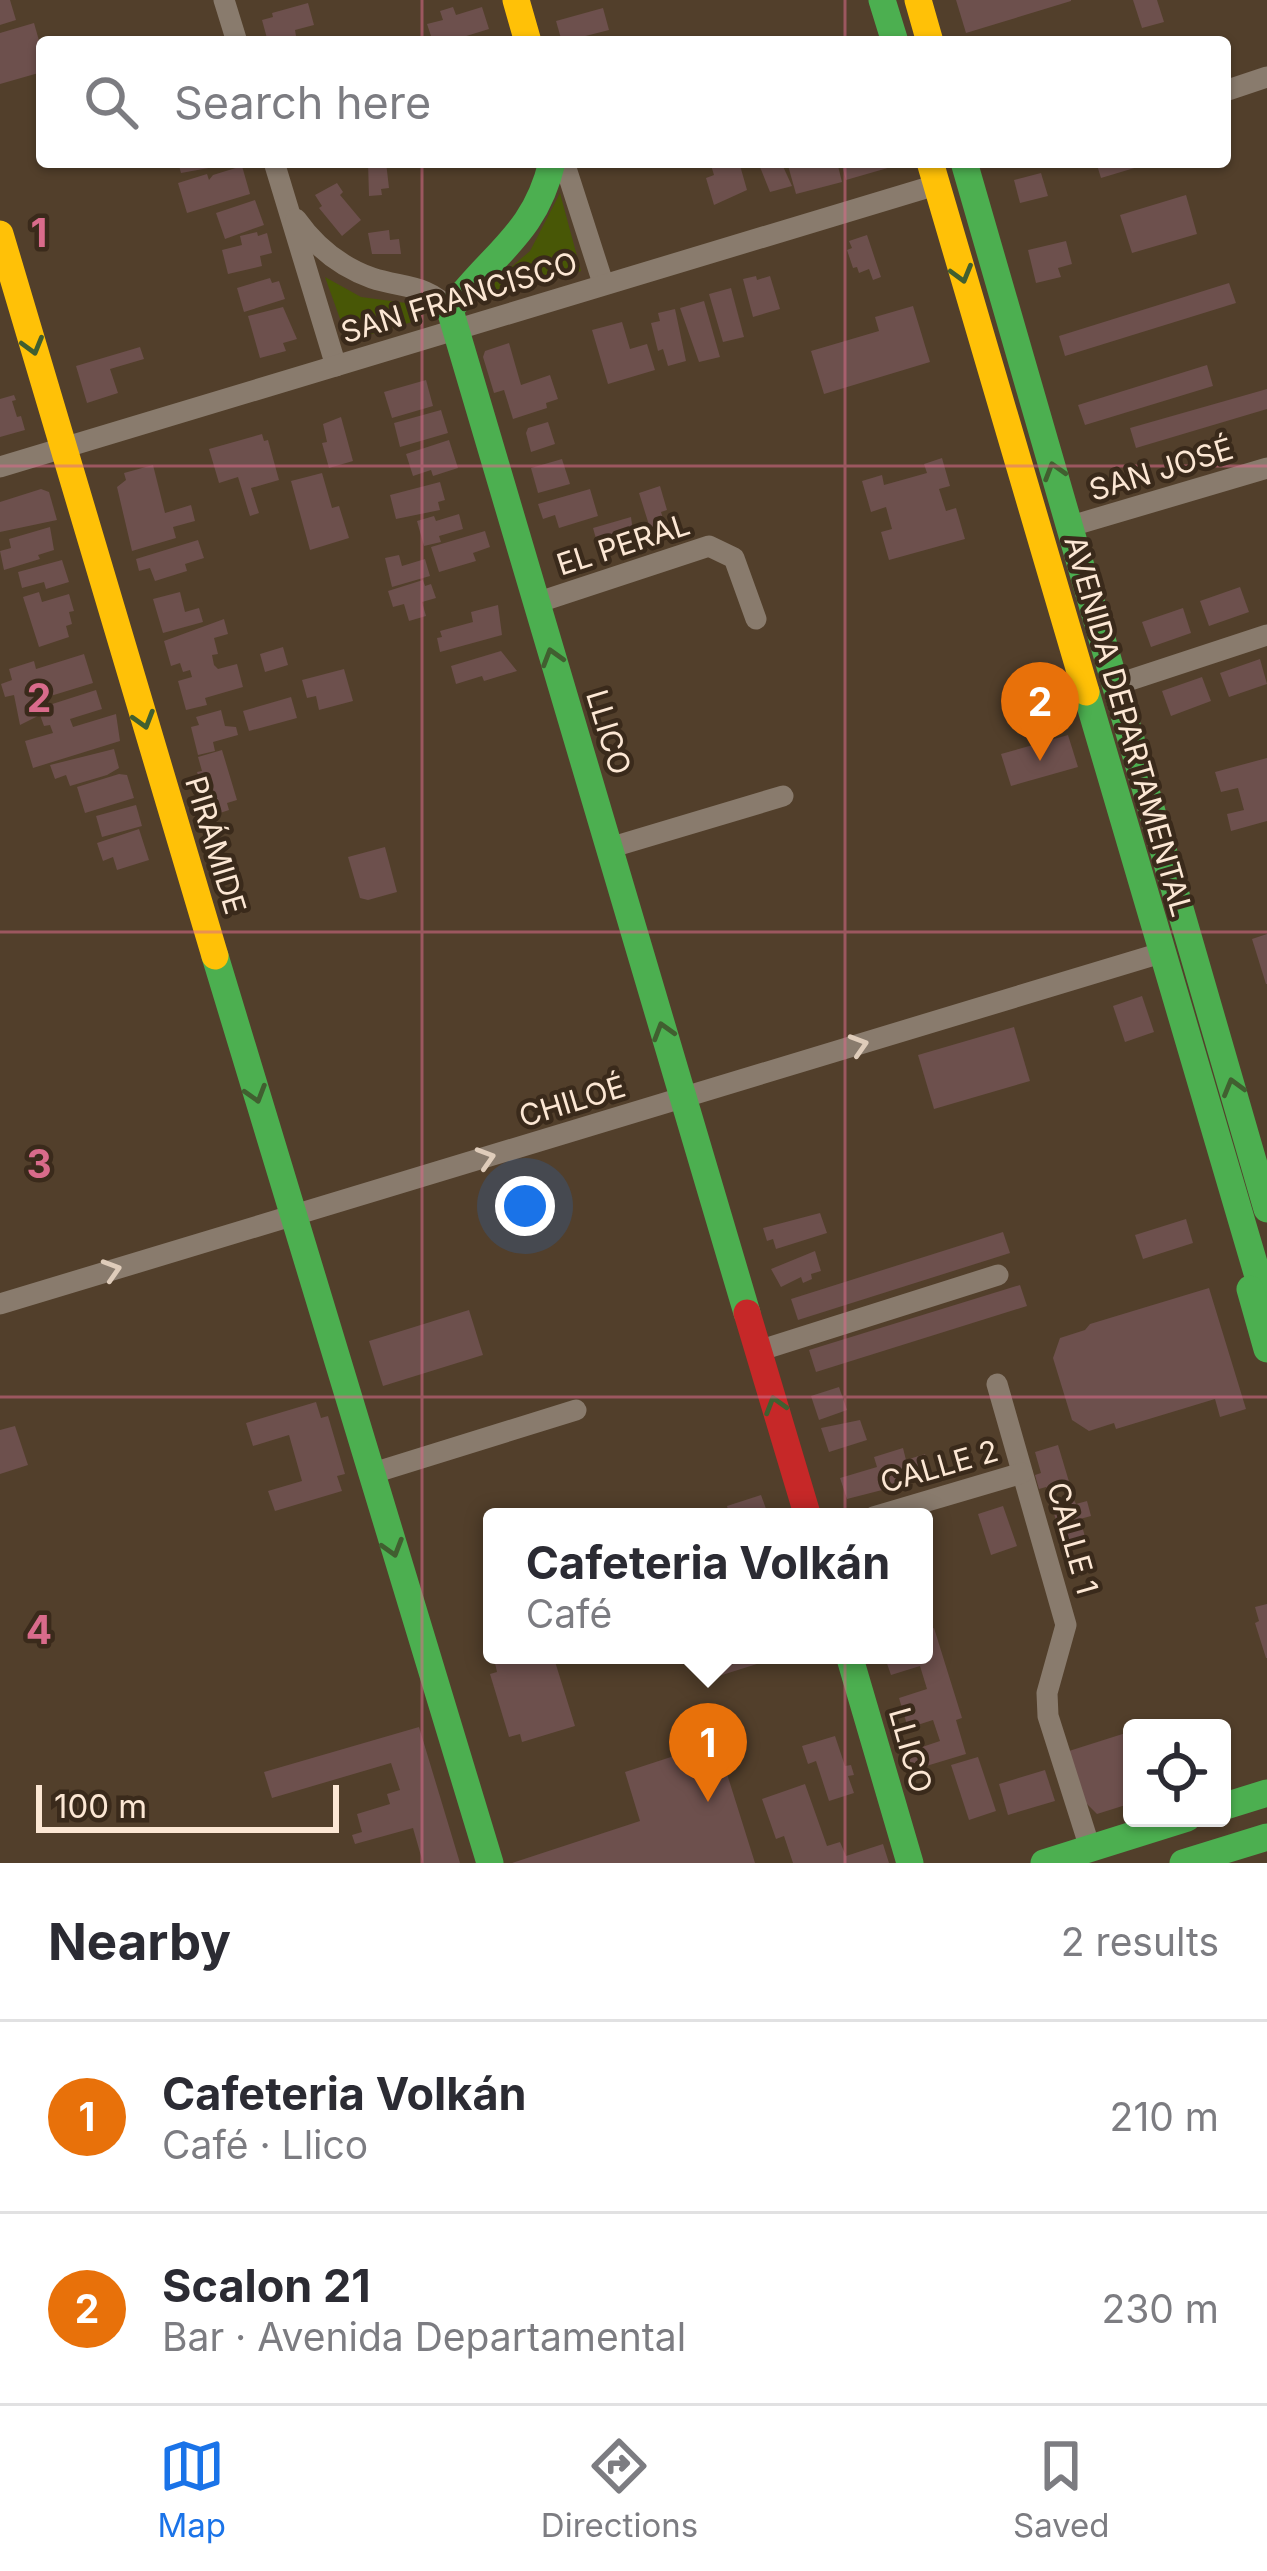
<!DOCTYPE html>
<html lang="en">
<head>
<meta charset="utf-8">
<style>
	body { margin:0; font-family:Inter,sans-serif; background:#f7f7f7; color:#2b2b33 }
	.controls { position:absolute; right:36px; bottom:36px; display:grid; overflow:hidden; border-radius:12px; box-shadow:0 3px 9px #0004 }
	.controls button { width:108px; height:108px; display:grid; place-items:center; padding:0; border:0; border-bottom:3px solid #e1e1e2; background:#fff; color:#2b2b33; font:60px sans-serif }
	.scale { position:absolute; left:36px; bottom:30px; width:303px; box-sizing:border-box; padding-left:12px; border:6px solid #fce7d4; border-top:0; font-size:33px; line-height:42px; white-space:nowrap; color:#fce7d4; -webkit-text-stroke:9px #3a2a1b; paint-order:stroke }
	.you { position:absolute; left:525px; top:1206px; width:42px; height:42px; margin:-30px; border:9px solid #fff; border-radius:50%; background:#1a73e8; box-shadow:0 0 0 18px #1a73e833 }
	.badge { display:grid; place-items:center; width:78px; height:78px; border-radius:50%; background:#1a73e8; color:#fff; font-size:39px; font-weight:700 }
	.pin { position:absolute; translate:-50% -99px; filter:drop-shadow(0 3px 6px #0008) }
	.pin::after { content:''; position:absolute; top:63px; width:42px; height:36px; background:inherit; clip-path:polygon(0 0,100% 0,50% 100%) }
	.popup { position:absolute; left:483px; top:1508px; width:450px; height:156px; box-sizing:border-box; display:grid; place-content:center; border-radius:12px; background:#fff; filter:drop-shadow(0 3px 9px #0005); font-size:39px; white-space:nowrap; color:#7c7c81 }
	.popup b { font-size:45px; color:#2b2b33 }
	.popup::after { content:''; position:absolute; left:50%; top:100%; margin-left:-24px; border:24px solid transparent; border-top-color:#fff }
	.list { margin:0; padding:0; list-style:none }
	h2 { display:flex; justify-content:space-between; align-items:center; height:156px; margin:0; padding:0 48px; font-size:51px }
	h2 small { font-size:39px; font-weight:400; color:#7c7c81 }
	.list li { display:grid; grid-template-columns:78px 1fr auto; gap:36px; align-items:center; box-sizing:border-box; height:192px; padding:0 48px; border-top:3px solid #e1e1e2 }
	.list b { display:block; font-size:45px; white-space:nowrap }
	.list p { margin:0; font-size:39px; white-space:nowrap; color:#7c7c81 }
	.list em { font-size:39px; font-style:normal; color:#7c7c81 }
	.icon { flex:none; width:66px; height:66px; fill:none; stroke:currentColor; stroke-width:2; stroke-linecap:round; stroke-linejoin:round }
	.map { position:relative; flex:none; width:1267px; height:1863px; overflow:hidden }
	.search { position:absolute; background:#fff; box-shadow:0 3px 9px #0004; left:36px; right:36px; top:36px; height:132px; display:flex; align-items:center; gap:30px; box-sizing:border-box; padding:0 42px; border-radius:12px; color:#7c7c81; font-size:45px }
	.sheet { height:540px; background:#fff }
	nav { display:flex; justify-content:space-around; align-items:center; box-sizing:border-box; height:168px; border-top:3px solid #e1e1e2; background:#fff; font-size:33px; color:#7c7c81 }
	nav a { display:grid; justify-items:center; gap:6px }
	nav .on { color:#1a73e8 }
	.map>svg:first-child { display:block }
</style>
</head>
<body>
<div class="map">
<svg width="1267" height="1863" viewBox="0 0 1267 1863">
	<rect width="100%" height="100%" fill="#523f2b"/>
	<g fill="#485706">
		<polygon points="560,193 581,271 490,298 489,286 530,251"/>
		<polygon points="325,277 361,297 406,303 412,322 348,341"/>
	</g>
	<g fill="#6d504d">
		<polygon points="0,0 10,0 16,20 0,25"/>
		<polygon points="956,0 1071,0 1071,1 966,33"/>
		<polygon points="1133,0 1157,0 1164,22 1142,28"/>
		<polygon points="308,3 314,25 295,30 296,36 268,42 262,20 273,17 272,13"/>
		<polygon points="453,7 456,15 482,7 489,29 447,42 433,42 427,24 443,20 440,11"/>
		<polygon points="603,8 609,30 562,42 556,21"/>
		<polygon points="34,23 42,51 42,72 0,84 0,33"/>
		<polygon points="178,162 213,162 214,167 181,173"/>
		<polygon points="368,162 386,162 389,188 381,189 382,195 369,196"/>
		<polygon points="710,162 739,162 747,190 714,205 706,178 714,175"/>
		<polygon points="758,162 781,162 792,186 770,192"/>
		<polygon points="787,162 837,162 842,182 796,194"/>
		<polygon points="841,162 905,162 905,163 846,180"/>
		<polygon points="1096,162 1151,162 1151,163 1101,178"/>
		<polygon points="242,166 250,194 187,213 178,183 207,174 209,180 213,175"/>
		<polygon points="1041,173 1048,196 1020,203 1014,180"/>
		<polygon points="337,183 343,192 340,195 361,220 342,236 319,208 322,206 315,195"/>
		<polygon points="1186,195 1197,234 1132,253 1120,215"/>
		<polygon points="255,200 264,225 225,239 216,213"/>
		<polygon points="389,230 390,240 399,239 401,254 372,254 368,233"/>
		<polygon points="257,232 258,236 267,233 272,253 260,256 262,266 228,274 222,250 242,245 240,236"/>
		<polygon points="867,235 881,277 873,280 869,269 859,273 857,267 853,268 847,250 852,248 849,241"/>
		<polygon points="1066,241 1072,264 1058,268 1061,277 1036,283 1028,250"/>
		<polygon points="756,276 757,280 770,276 780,309 753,317 743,279"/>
		<polygon points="270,278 272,283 279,281 285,299 244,312 237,288"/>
		<polygon points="1229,283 1236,303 1065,356 1059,336"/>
		<polygon points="731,288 744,337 723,342 709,294"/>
		<polygon points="704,301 720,357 699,362 680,308"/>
		<polygon points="913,306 930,362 824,394 811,351 879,331 875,317"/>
		<polygon points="283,307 297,339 283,343 286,351 260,358 248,316"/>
		<polygon points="675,309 686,361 668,366 663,349 658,351 651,323 660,321 658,313"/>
		<polygon points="622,322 630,349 647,344 655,370 608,384 592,330"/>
		<polygon points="509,343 521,385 550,375 558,399 546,403 547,408 513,419 504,390 494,393 483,357 485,351"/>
		<polygon points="140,347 144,359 110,369 118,393 87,403 76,366"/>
		<polygon points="1207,365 1213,386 1085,425 1078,405"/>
		<polygon points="426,380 433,406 392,418 384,392"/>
		<polygon points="1267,389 1267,409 1136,448 1130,428"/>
		<polygon points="14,395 16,400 12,401 17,417 21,416 25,430 0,437 0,399"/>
		<polygon points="441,410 448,433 400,447 394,423"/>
		<polygon points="341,417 353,461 329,468 322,443 327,442 323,424"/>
		<polygon points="548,422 555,444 531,452 526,433 528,428"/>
		<polygon points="262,434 264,441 268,440 279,480 251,488 259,513 250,516 238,477 219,483 209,449"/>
		<polygon points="449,440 458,468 433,476 431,470 413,476 406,454"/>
		<polygon points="942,458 950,486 939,489 946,511 956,508 965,539 889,560 881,532 892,529 886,507 871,512 862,481 882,475 884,485 927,473 924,464"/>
		<polygon points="562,459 570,484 538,493 531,468"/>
		<polygon points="153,465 165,513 191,505 195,521 173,527 176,538 132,551 117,487 126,480 124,473"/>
		<polygon points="322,473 332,508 339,506 349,538 310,550 291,481"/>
		<polygon points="440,482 445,500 438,502 440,510 396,519 390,495"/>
		<polygon points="660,486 667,510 661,512 669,537 654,541 639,493"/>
		<polygon points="41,489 49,492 57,520 0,532 0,502"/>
		<polygon points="590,489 598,516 559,528 555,515 543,519 538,504"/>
		<polygon points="459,514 463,529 439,536 441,542 424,546 417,521 434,516 436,521"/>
		<polygon points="631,517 635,547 601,556 593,528"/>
		<polygon points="50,527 54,550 38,555 40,559 4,570 0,551 11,548 9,539"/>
		<polygon points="485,531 490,547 473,553 476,561 439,572 431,547"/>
		<polygon points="198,540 204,558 185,564 187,571 155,581 150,568 139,571 136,559"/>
		<polygon points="399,555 402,566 425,559 430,576 392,587 385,558"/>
		<polygon points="62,560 69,582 46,589 44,582 22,588 18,572"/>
		<polygon points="423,580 425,586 431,584 436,598 422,602 426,616 409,621 404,604 393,607 388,591"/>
		<polygon points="1240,587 1249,612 1209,626 1200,601"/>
		<polygon points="39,592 42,602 69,594 74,611 69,612 72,624 66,626 69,637 39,647 23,597"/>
		<polygon points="180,592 185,612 199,608 203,622 163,633 153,599"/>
		<polygon points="498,605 502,635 440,652 437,638 442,637 440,631 473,622 471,612"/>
		<polygon points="1183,608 1191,633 1151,647 1142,622"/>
		<polygon points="224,619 228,634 214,638 218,654 212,655 214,665 218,669 237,664 243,687 205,698 207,705 186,710 178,681 192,677 190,670 183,672 180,663 171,666 164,641"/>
		<polygon points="283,647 288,665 265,672 260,654"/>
		<polygon points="501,651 517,671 484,681 482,676 456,684 451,666"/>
		<polygon points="84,654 93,683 44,698 46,706 96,690 102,709 70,719 73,727 116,714 120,741 33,768 25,741 53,733 50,725 44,726 40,715 20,725 14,695 5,697 1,684 12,680 9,669 34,661 36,669"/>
		<polygon points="1260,659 1267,684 1229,697 1220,673"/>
		<polygon points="344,669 353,701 319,710 316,696 307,698 302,680"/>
		<polygon points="1202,677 1211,701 1171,716 1162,691"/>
		<polygon points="291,697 297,718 249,731 243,711"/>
		<polygon points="221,710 225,726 236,727 238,735 213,742 215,751 198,755 191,727 199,725 196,717"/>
		<polygon points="1068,735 1078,767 1011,786 1001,754"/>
		<polygon points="114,749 119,768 107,775 70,786 66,775 55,779 50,765"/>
		<polygon points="222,750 237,800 227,803 229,810 211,816 197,772 202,771 198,757"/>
		<polygon points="1267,758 1267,821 1231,831 1227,814 1244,810 1238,788 1221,792 1215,772"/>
		<polygon points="119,774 127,775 134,798 85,813 77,787"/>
		<polygon points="136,805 142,826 102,837 96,816"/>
		<polygon points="139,829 149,860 117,870 113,857 103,861 97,843"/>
		<polygon points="385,847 397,892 368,900 360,898 348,857"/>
		<polygon points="1267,934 1267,984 1266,984 1252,939"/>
		<polygon points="1142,996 1154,1032 1125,1042 1113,1006"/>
		<polygon points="1014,1027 1030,1081 934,1109 918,1055"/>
		<polygon points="820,1213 827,1233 776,1249 773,1239 767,1241 763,1228"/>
		<polygon points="1186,1219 1193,1243 1143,1259 1135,1235"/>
		<polygon points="1003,1232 1010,1253 798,1320 791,1299"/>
		<polygon points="815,1251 821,1271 811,1274 812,1279 803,1283 801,1277 781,1287 771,1269"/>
		<polygon points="1020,1285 1027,1306 816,1372 809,1350"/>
		<polygon points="1209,1288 1246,1409 1220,1417 1215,1399 1116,1429 1114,1423 1089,1431 1072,1420 1053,1358 1060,1338 1085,1330 1090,1324"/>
		<polygon points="469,1310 483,1355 383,1386 369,1341"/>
		<polygon points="839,1387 847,1410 819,1420 811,1396"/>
		<polygon points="316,1402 321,1418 328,1416 345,1474 337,1476 342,1491 275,1511 268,1491 302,1481 289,1435 253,1446 246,1423"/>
		<polygon points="860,1420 867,1440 829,1452 821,1428"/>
		<polygon points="15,1426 28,1465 0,1474 0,1430"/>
		<polygon points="1058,1445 1070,1485 1048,1492 1046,1487 1039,1489 1035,1475 1041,1473 1035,1452"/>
		<polygon points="903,1448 906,1460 925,1454 933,1477 847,1499 840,1478 877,1467 874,1457"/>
		<polygon points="761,1495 769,1517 730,1517 727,1506"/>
		<polygon points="1074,1500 1076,1504 1087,1501 1091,1516 1080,1519 1086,1540 1063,1546 1052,1506"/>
		<polygon points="1003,1506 1017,1546 991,1555 978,1514"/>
		<polygon points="1267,1604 1267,1658 1266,1658 1255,1623 1259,1621 1255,1607"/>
		<polygon points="934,1628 962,1718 956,1720 966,1754 913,1770 907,1752 940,1741 933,1720 908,1728 899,1698 927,1689 920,1666 891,1675 884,1655 924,1655 924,1631"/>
		<polygon points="520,1655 553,1655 575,1726 522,1742 520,1734 509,1737 490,1674 497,1672 495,1663"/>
		<polygon points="694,1655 782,1655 782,1656 703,1681"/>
		<polygon points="419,1727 460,1863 423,1863 413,1828 355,1844 352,1835 362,1832 357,1814 390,1804 387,1794 400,1790 391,1763 272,1798 264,1772"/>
		<polygon points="1132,1731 1132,1803 1097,1814 1086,1803 1069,1751"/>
		<polygon points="835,1736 845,1766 851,1765 854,1775 848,1776 854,1793 829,1801 816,1761 808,1764 802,1746"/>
		<polygon points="717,1742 755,1863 512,1863 640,1821 625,1772"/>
		<polygon points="978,1757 996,1811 969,1820 951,1765"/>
		<polygon points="1045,1770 1055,1801 1008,1815 999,1784"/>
		<polygon points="805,1784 827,1846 840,1842 846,1856 883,1844 889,1863 793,1863 784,1836 776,1839 762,1799"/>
	</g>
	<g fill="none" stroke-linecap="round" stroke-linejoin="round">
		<g stroke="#897b6d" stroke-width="21">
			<polyline points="224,0 237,42"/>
			<polyline points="1225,91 1267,77"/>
			<polyline points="274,162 336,366"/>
			<polyline points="564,162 603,283"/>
			<path d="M296,219C315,246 341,267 372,278C402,288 428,284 450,310"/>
			<polyline points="0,467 936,185"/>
			<polyline points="1071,526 1267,468"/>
			<polyline points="536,603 709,546 734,558 756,619"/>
			<polyline points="1118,684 1267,635"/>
			<polyline points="609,848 783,796"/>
			<polyline points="0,1304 1161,953"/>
			<polyline points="758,1351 998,1275"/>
			<polyline points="997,1384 1066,1625 1047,1693 1048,1716 1090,1848"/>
			<polyline points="370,1474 576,1410"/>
			<polyline points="873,1517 1022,1473"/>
		</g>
		<g stroke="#4caf50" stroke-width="27">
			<polyline points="882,0 895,42"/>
			<path d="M552,162C535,235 491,254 450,310L747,1313"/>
			<polyline points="964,162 1267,1209"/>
			<polyline points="1086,692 1267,1307"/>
			<polyline points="215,956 490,1863"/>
			<polyline points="1250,1289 1267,1349"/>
			<polyline points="849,1655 910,1863"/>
			<polyline points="1222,1807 1267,1793"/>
			<polyline points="1044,1863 1187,1818"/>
			<polyline points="1183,1863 1267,1837"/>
		</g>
		<g stroke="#ffc107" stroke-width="27">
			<polyline points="516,0 528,42"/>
			<polyline points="918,0 930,42"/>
			<polyline points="930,162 1086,692"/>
			<polyline points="0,234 215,956"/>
		</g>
		<polyline stroke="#c62828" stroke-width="27" points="747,1313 808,1517"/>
	</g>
	<defs><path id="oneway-chevron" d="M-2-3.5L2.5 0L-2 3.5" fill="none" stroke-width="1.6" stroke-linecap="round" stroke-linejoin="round" transform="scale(3)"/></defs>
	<g stroke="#415f30">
		<use href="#oneway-chevron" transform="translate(962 274) rotate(74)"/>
		<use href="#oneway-chevron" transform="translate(33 346) rotate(74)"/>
		<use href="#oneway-chevron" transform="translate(1054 471) rotate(-107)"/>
		<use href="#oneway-chevron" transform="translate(552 657) rotate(-107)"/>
		<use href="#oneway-chevron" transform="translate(144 720) rotate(73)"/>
		<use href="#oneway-chevron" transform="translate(663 1031) rotate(-107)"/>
		<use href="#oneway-chevron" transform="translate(1233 1087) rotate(-106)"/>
		<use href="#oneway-chevron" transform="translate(256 1094) rotate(73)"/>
		<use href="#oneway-chevron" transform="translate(775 1405) rotate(-107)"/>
		<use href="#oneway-chevron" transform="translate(393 1548) rotate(73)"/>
	</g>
	<g stroke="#dfccba">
		<use href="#oneway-chevron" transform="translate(859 1045) rotate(-17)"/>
		<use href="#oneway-chevron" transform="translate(486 1158) rotate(-17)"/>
		<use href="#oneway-chevron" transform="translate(112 1270) rotate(-17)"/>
	</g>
	<path fill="none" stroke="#d96b8b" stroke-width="3" stroke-opacity="0.55" d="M422,0V42M845,0V42M422,162V1863M845,162V1863M0,466H1267M0,932H1267M0,1397H1267"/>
	<g text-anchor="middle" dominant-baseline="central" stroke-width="9" stroke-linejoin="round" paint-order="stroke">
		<g font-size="30" fill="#fce7d4" stroke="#3a2a1b">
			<text transform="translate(459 297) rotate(-17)">SAN FRANCISCO</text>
			<text transform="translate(1161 469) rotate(-17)">SAN JOSÉ</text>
			<text transform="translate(623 544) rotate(-18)">EL PERAL</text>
			<text transform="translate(1129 726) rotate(74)">AVENIDA DEPARTAMENTAL</text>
			<text transform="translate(609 732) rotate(73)">LLICO</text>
			<text transform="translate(216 845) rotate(73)">PIRÁMIDE</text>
			<text transform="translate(572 1101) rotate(-17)">CHILOÉ</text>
			<text transform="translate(939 1466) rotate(-16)">CALLE 2</text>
			<text transform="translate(1073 1538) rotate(74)">CALLE 1</text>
			<text transform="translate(911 1750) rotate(74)">LLICO</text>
		</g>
	</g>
	<g font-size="39" text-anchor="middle" font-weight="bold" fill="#d96b8b" stroke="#3a2a1b" stroke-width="9" stroke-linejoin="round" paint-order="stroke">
		<text x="39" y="247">1</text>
		<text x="39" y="712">2</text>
		<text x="39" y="1178">3</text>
		<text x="39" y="1644">4</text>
	</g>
</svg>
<div class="controls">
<button><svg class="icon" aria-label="locate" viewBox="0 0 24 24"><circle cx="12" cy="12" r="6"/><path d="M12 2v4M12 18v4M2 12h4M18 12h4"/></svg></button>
</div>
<div class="scale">100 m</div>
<div class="you"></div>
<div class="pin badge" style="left:708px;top:1802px;background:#e8710a">1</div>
<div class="popup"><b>Cafeteria Volkán</b>Café</div>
<div class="pin badge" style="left:1040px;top:761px;background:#e8710a">2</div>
<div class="search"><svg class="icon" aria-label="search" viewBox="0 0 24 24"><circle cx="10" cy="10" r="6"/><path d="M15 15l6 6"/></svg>Search here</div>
</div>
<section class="sheet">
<h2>Nearby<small>2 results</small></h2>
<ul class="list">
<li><span class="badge" style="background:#e8710a">1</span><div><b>Cafeteria Volkán</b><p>Café · Llico</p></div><em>210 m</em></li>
<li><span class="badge" style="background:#e8710a">2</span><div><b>Scalon 21</b><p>Bar · Avenida Departamental</p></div><em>230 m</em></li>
</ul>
</section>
<nav>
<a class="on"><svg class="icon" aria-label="map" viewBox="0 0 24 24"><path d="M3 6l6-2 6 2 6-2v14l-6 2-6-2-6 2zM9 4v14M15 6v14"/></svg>Map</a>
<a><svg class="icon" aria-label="directions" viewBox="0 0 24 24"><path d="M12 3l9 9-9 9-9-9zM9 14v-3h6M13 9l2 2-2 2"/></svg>Directions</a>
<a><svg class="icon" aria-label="saved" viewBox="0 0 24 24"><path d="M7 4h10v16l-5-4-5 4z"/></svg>Saved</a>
</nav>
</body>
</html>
